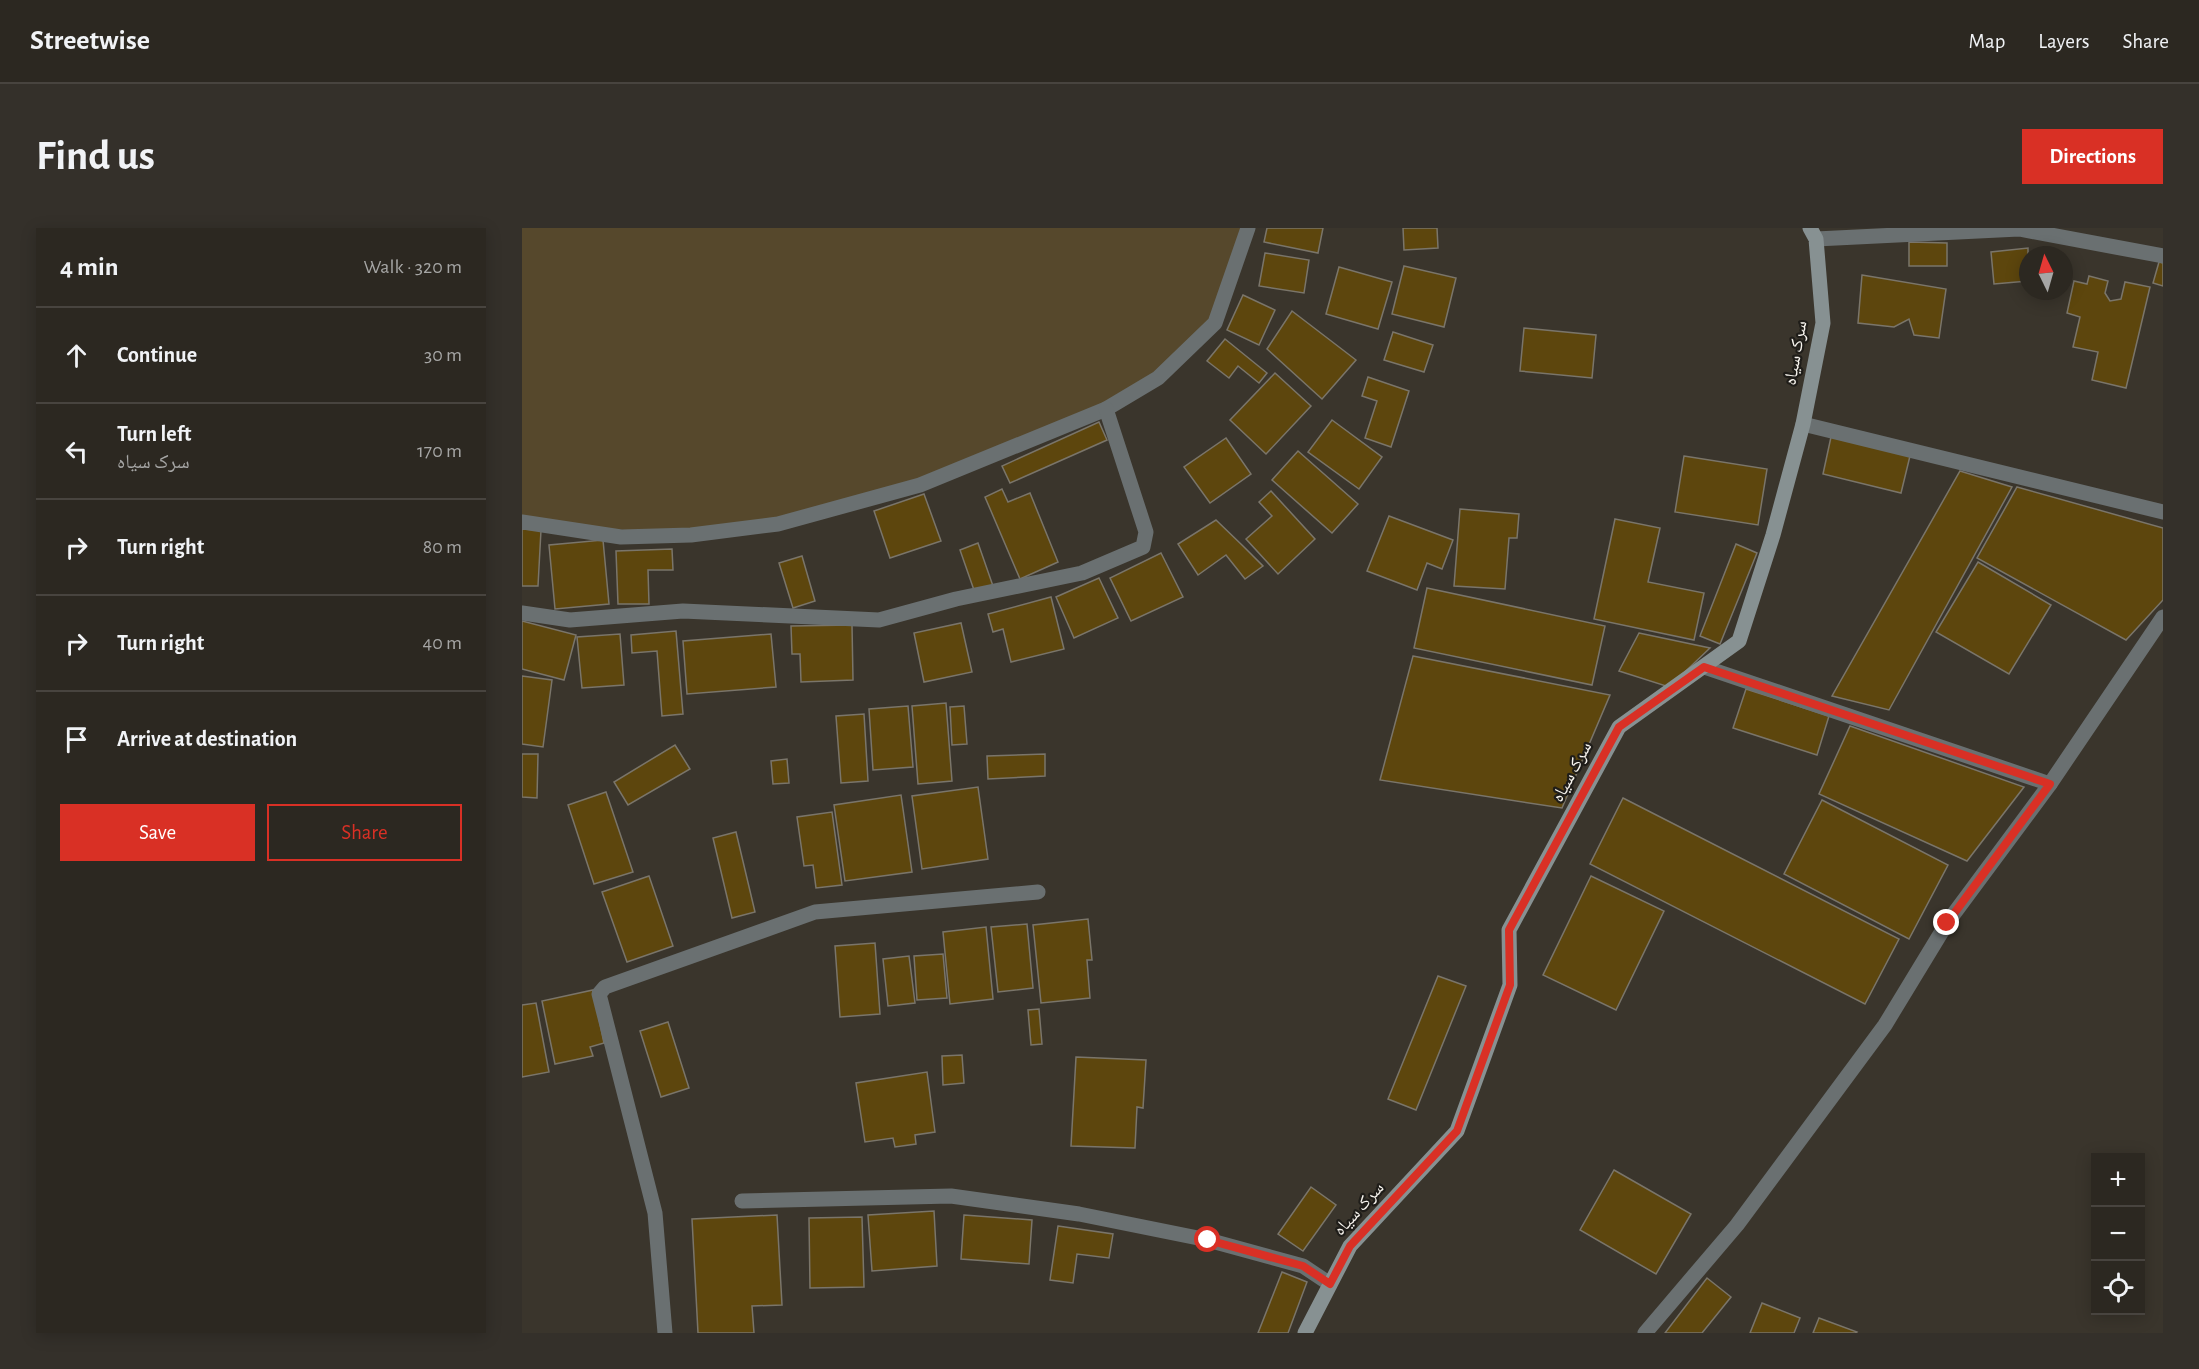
<!DOCTYPE html>
<html lang="en">
<head>
<meta charset="utf-8">
<style>
	body { margin:0; font-family:"Alegreya Sans","Noto Naskh Arabic",sans-serif; background:#34302a; color:#f1f3f6 }
	.controls { position:absolute; right:18px; bottom:18px; display:grid; overflow:hidden; border-radius:0px; box-shadow:0 3px 15px #0003 }
	.controls button { width:54px; height:54px; display:grid; place-items:center; padding:0; border:0; border-bottom:2px solid #48443f; background:#2c2821; color:#f1f3f6; font:30px sans-serif }
	.compass { position:absolute; left:1497px; top:18px; width:54px; height:54px; border-radius:50%; background:#2c2821; box-shadow:0 3px 15px #0003; rotate:355deg }
	.stop { position:absolute; width:18px; height:18px; margin:-14px; border:4px solid #d93025; border-radius:50%; background:#fff }
	.stop.end { background:#d93025; border-color:#fff; box-shadow:0 2px 6px #0008 }
	.list { margin:0; padding:0; list-style:none }
	h2 { display:flex; justify-content:space-between; align-items:center; height:78px; margin:0; padding:0 24px; font-size:26px }
	h2 small { font-size:20px; font-weight:400; color:#a6a6a5 }
	.list li { display:grid; grid-template-columns:39px 1fr auto; gap:18px; align-items:center; box-sizing:border-box; height:96px; padding:0 24px; border-top:2px solid #48443f }
	.list b { display:block; font-size:22px; white-space:nowrap }
	.list p { margin:0; font-size:20px; white-space:nowrap; color:#a6a6a5 }
	.list em { font-size:20px; font-style:normal; color:#a6a6a5 }
	.actions { display:flex; gap:12px; padding:18px 24px }
	.actions a { flex:1; padding:14px 0; border:2px solid #d93025; border-radius:0px; text-align:center; font-size:21px; color:#d93025 }
	.actions .main { background:#d93025; color:#fff }
	.icon { flex:none; width:33px; height:33px; fill:none; stroke:currentColor; stroke-width:2; stroke-linecap:round; stroke-linejoin:round }
	.map { position:relative; flex:none; width:1641px; height:1105px; overflow:hidden; border-radius:0px }
	header { display:flex; align-items:center; gap:36px; box-sizing:border-box; height:84px; padding:0 30px; background:#2c2821; border-bottom:2px solid #48443f }
	header strong { font-size:28px }
	nav { display:flex; gap:33px; margin-inline-start:auto; font-size:21px }
	.intro { display:flex; align-items:center; justify-content:space-between; box-sizing:border-box; height:144px; padding:0 36px }
	h1 { margin:0; font-size:42px }
	.button { padding:15px 27px; border-radius:0px; background:#d93025; color:#fff; font-size:21px; font-weight:700 }
	main { display:flex; gap:36px; padding:0 36px }
	aside { flex:1; background:#2c2821; border-radius:0px; box-shadow:0 3px 15px #0003 }
	.map>svg:first-child { display:block }
</style>
</head>
<body>
<header>
<strong>Streetwise</strong>
<nav><a>Map</a><a>Layers</a><a>Share</a></nav>
</header>
<div class="intro"><h1>Find us</h1><a class="button">Directions</a></div>
<main>
<aside>
<h2>4 min<small>Walk · 320 m</small></h2>
<ul class="list">
<li><svg class="icon" aria-label="ahead" viewBox="0 0 24 24"><path d="M12 20V5M6 11l6-6 6 6"/></svg><div><b>Continue</b></div><em>30 m</em></li>
<li><svg class="icon" aria-label="left" viewBox="0 0 24 24"><path d="M17 20v-9H6M10 6l-5 5 5 5"/></svg><div><b>Turn left</b><p>سرک سیاه</p></div><em>170 m</em></li>
<li><svg class="icon" aria-label="right" viewBox="0 0 24 24"><path d="M7 20v-9h11M14 6l5 5-5 5"/></svg><div><b>Turn right</b></div><em>80 m</em></li>
<li><svg class="icon" aria-label="right" viewBox="0 0 24 24"><path d="M7 20v-9h11M14 6l5 5-5 5"/></svg><div><b>Turn right</b></div><em>40 m</em></li>
<li><svg class="icon" aria-label="arrive" viewBox="0 0 24 24"><path d="M6 21V4h12l-3 4 3 4H6"/></svg><div><b>Arrive at destination</b></div></li>
</ul>
<div class="actions"><a class="main">Save</a><a>Share</a></div>
</aside>
<div class="map">
<svg width="1641" height="1105" viewBox="0 0 1641 1105">
	<rect width="100%" height="100%" fill="#3a352c"/>
	<polygon fill="#56482c" points="0,0 726,0 693,95 636,150 398,257 256,296 169,307 0,294"/>
	<g fill="#5d460d" stroke="#7a756a" stroke-width="1.5">
		<polygon points="745,0 801,0 796,25 742,14"/>
		<polygon points="881,0 915,0 916,20 882,22"/>
		<polygon points="1387,14 1425,15 1425,38 1387,38"/>
		<polygon points="1506,20 1506,53 1472,56 1469,24"/>
		<polygon points="743,25 787,32 782,65 737,58"/>
		<polygon points="1637,34 1641,35 1641,58 1631,55"/>
		<polygon points="882,38 934,50 922,99 870,86"/>
		<polygon points="817,39 870,54 856,101 804,86"/>
		<polygon points="1340,47 1424,61 1417,110 1392,107 1387,91 1372,99 1336,95"/>
		<polygon points="1567,48 1586,53 1583,65 1588,73 1599,71 1603,54 1628,59 1604,160 1570,152 1576,124 1551,119 1558,89 1545,85 1552,53 1565,56"/>
		<polygon points="721,67 753,82 737,117 705,102"/>
		<polygon points="770,83 834,132 800,171 745,121"/>
		<polygon points="1002,100 1074,107 1070,150 998,143"/>
		<polygon points="871,104 911,117 902,144 862,132"/>
		<polygon points="703,111 745,145 737,155 716,138 707,150 685,133"/>
		<polygon points="753,145 789,178 744,226 708,192"/>
		<polygon points="846,149 887,163 869,219 843,210 855,173 840,168"/>
		<polygon points="810,192 860,229 837,261 786,224"/>
		<polygon points="577,194 585,212 488,255 480,238"/>
		<polygon points="1309,209 1388,228 1379,265 1301,246"/>
		<polygon points="704,210 729,246 688,275 662,239"/>
		<polygon points="776,223 836,276 810,305 750,252"/>
		<polygon points="1162,228 1245,241 1236,297 1153,284"/>
		<polygon points="1438,243 1490,259 1367,482 1310,468"/>
		<polygon points="1495,259 1641,300 1641,372 1604,412 1455,330"/>
		<polygon points="480,261 486,274 508,265 536,334 498,351 463,269"/>
		<polygon points="749,263 793,311 756,346 724,311 750,288 737,274"/>
		<polygon points="402,266 419,313 368,330 352,283"/>
		<polygon points="938,281 997,286 995,310 987,310 983,361 932,358"/>
		<polygon points="867,288 931,312 920,341 905,335 895,362 845,343"/>
		<polygon points="1093,291 1138,300 1126,354 1182,365 1172,412 1072,391"/>
		<polygon points="694,292 721,318 741,338 723,351 704,327 676,347 656,316"/>
		<polygon points="0,301 19,302 16,358 0,358"/>
		<polygon points="81,312 87,376 33,381 27,317"/>
		<polygon points="456,315 471,358 453,365 438,322"/>
		<polygon points="1214,316 1235,325 1198,416 1178,408"/>
		<polygon points="150,321 151,342 126,342 127,376 96,376 94,323"/>
		<polygon points="639,325 661,369 609,393 588,350"/>
		<polygon points="280,328 293,373 271,380 257,335"/>
		<polygon points="1456,334 1529,377 1487,446 1414,404"/>
		<polygon points="577,350 596,390 552,410 534,369"/>
		<polygon points="905,360 1083,398 1070,457 892,420"/>
		<polygon points="529,369 542,421 489,434 481,401 471,404 466,386"/>
		<polygon points="0,393 54,407 42,452 0,441"/>
		<polygon points="439,395 450,444 402,454 392,405"/>
		<polygon points="330,397 331,452 279,454 278,426 270,426 269,398"/>
		<polygon points="154,403 161,486 140,488 135,423 110,425 109,407"/>
		<polygon points="1117,405 1188,420 1147,459 1097,443"/>
		<polygon points="98,406 102,457 60,460 55,409"/>
		<polygon points="249,406 254,459 165,466 161,413"/>
		<polygon points="891,428 1088,467 1040,580 858,552"/>
		<polygon points="0,448 30,452 21,519 0,516"/>
		<polygon points="1224,461 1307,488 1295,527 1211,500"/>
		<polygon points="424,475 430,553 396,556 390,478"/>
		<polygon points="386,478 391,539 351,542 347,481"/>
		<polygon points="442,478 445,516 430,517 428,479"/>
		<polygon points="342,486 346,553 319,555 314,488"/>
		<polygon points="1328,498 1502,559 1445,633 1297,566"/>
		<polygon points="153,517 168,541 106,577 92,554"/>
		<polygon points="0,526 16,526 15,570 0,569"/>
		<polygon points="523,526 523,548 466,551 465,528"/>
		<polygon points="265,531 267,555 251,556 249,533"/>
		<polygon points="456,559 466,631 400,641 390,568"/>
		<polygon points="84,564 111,644 72,656 46,577"/>
		<polygon points="379,567 390,644 323,653 312,577"/>
		<polygon points="1101,570 1377,711 1343,776 1068,636"/>
		<polygon points="1300,572 1426,637 1387,711 1262,646"/>
		<polygon points="310,584 320,657 294,660 291,637 282,638 275,589"/>
		<polygon points="214,604 233,684 210,690 191,610"/>
		<polygon points="127,648 151,718 105,734 80,664"/>
		<polygon points="1069,648 1142,683 1094,782 1021,747"/>
		<polygon points="566,691 570,732 565,732 568,770 519,775 511,697"/>
		<polygon points="505,696 511,760 476,764 469,699"/>
		<polygon points="464,699 471,771 428,776 421,704"/>
		<polygon points="353,715 358,786 318,789 313,718"/>
		<polygon points="421,726 425,770 395,772 392,728"/>
		<polygon points="387,728 393,775 366,778 361,731"/>
		<polygon points="916,748 944,758 894,882 866,871"/>
		<polygon points="71,762 82,815 68,819 71,828 33,836 20,773"/>
		<polygon points="14,775 27,844 0,849 0,777"/>
		<polygon points="517,781 520,816 509,817 506,782"/>
		<polygon points="146,794 167,860 139,869 118,803"/>
		<polygon points="440,827 442,855 421,857 420,828"/>
		<polygon points="554,829 624,832 621,880 615,879 613,920 549,918"/>
		<polygon points="405,844 413,904 393,907 394,916 373,919 371,910 343,914 334,855"/>
		<polygon points="1092,942 1169,986 1134,1046 1058,1002"/>
		<polygon points="789,959 814,977 781,1023 756,1006"/>
		<polygon points="412,983 415,1038 350,1043 346,987"/>
		<polygon points="255,987 260,1077 230,1078 232,1105 176,1105 170,991"/>
		<polygon points="442,987 510,992 507,1036 439,1031"/>
		<polygon points="340,989 342,1059 288,1060 287,990"/>
		<polygon points="536,998 591,1006 587,1030 555,1026 551,1055 528,1052"/>
		<polygon points="760,1044 785,1054 766,1105 736,1105"/>
		<polygon points="1185,1050 1209,1069 1180,1105 1143,1105"/>
		<polygon points="1240,1075 1278,1090 1272,1105 1228,1105"/>
		<polygon points="1297,1090 1335,1104 1334,1105 1291,1105"/>
	</g>
	<g fill="none" stroke-linecap="round" stroke-linejoin="round">
		<g stroke="#6a7071" stroke-width="15">
			<polyline points="1294,11 1497,1 1641,28"/>
			<polyline points="1281,196 1641,284"/>
			<polyline points="0,294 99,309 169,307 256,296 398,257 584,181 636,150 693,95 726,0"/>
			<polyline points="0,385 48,392 161,383 357,392 434,371 560,345 621,319 624,304 584,181"/>
			<polyline points="1182,439 1528,556"/>
			<polyline points="220,973 429,968 557,986 686,1012 781,1038 808,1056"/>
			<polyline points="143,1105 133,985 77,766 83,759 293,684 516,664"/>
			<polyline points="1123,1105 1215,997 1363,797 1425,695 1528,556 1641,389"/>
		</g>
		<polyline stroke="#879192" stroke-width="15" points="783,1105 828,1018 935,903 988,757 987,702 1097,499 1217,413 1251,307 1281,196 1301,95 1294,11 1288,0"/>
	</g>
	<g fill="none" stroke-linecap="round" stroke-linejoin="round">
		<polyline stroke="#d93025" stroke-width="8" points="686,1012 781,1038 808,1056 828,1018 935,903 988,757 987,702 1097,499 1182,439 1528,556 1425,695"/>
	</g>
	<g text-anchor="middle" dominant-baseline="central" stroke-width="4.5" stroke-linejoin="round" paint-order="stroke">
		<g font-size="18" fill="#f8f5ef" stroke="#1f1d19">
			<text transform="translate(1274 125) rotate(-80)">سرک سیاه</text>
			<text transform="translate(1050 544) rotate(-62)">سرک سیاه</text>
			<text transform="translate(837 981) rotate(-48)">سرک سیاه</text>
		</g>
	</g>
</svg>
<div class="controls">
<button>+</button>
<button>−</button>
<button><svg class="icon" aria-label="locate" viewBox="0 0 24 24"><circle cx="12" cy="12" r="6"/><path d="M12 2v4M12 18v4M2 12h4M18 12h4"/></svg></button>
</div>
<svg class="compass" viewBox="-18 -18 36 36"><path d="M0-13l5 13h-10z" fill="#e53935"/><path d="M0 13l5-13h-10z" fill="#a6a6a5"/></svg>
<div class="stop" style="left:686px;top:1012px"></div>
<div class="stop end" style="left:1425px;top:695px"></div>
</div>
</main>
</body>
</html>
